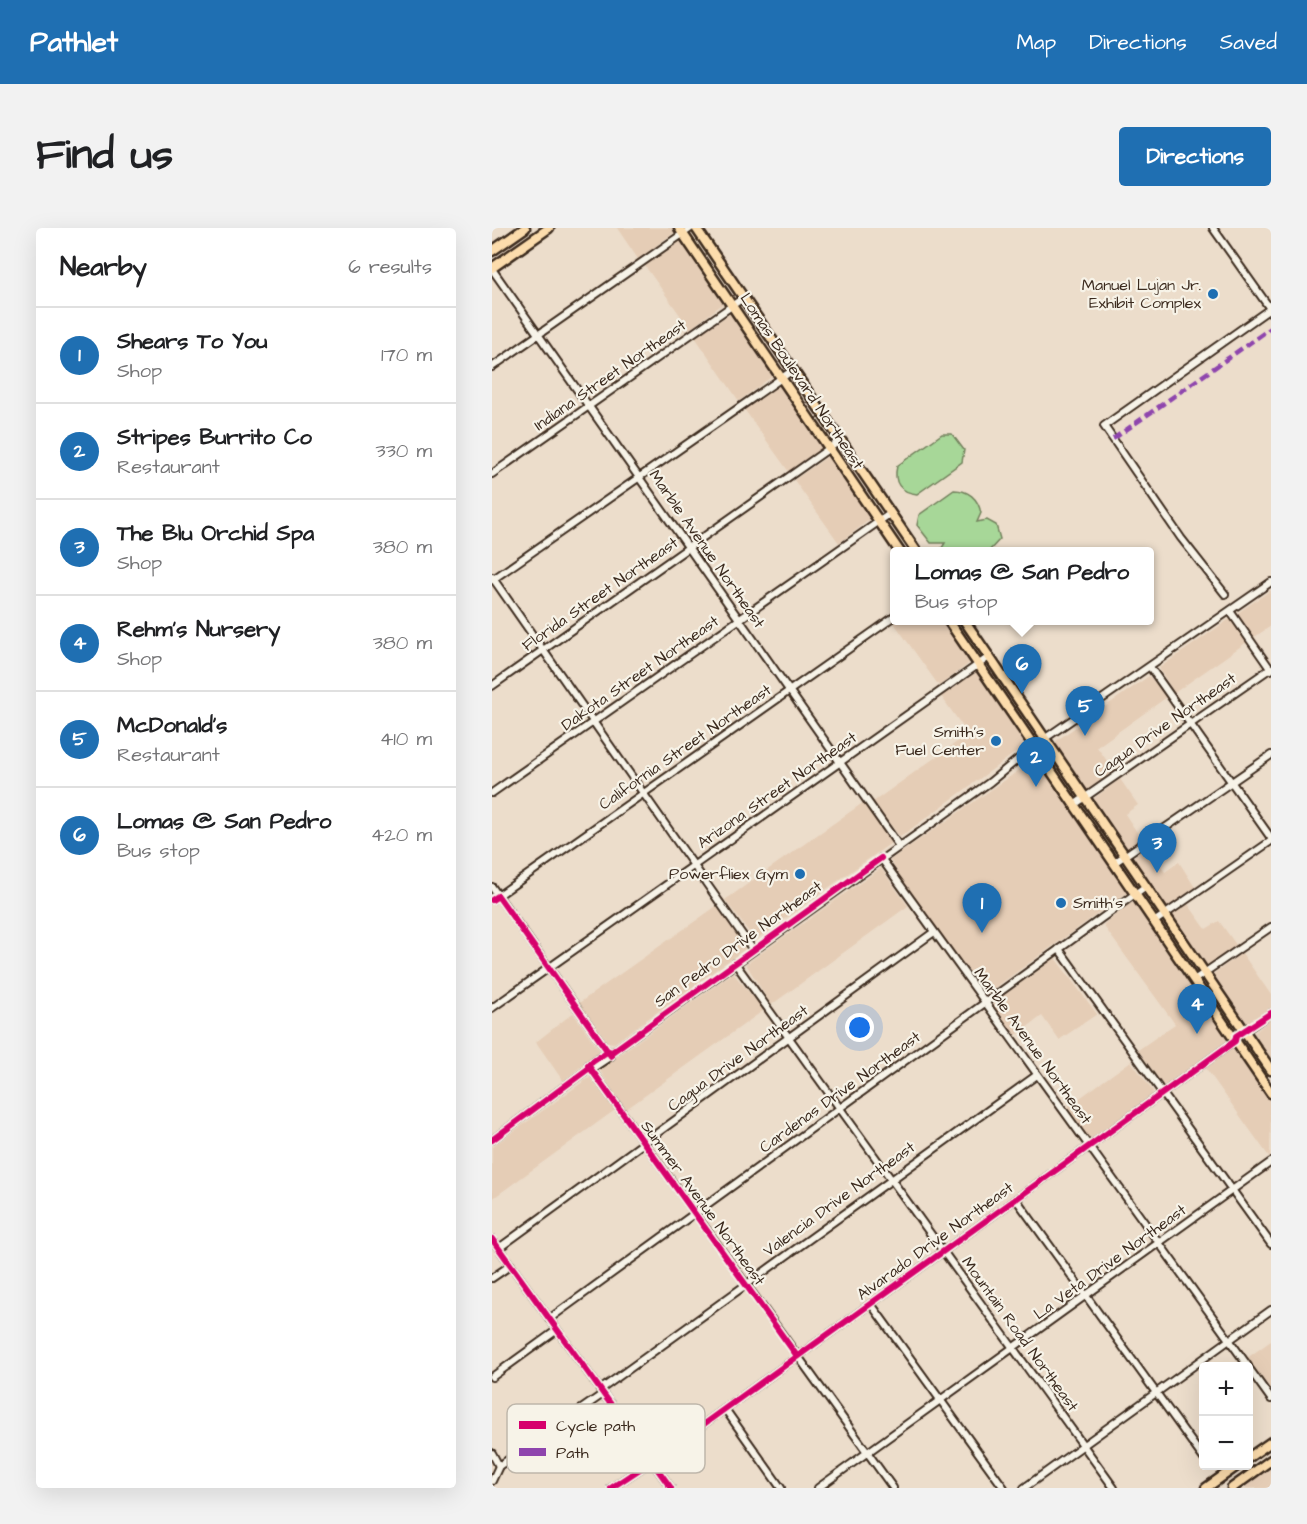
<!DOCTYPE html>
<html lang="en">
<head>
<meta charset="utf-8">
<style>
	body { margin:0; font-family:"Architects Daughter",sans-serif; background:#f2f2f2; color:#202124 }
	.controls { position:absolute; right:18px; bottom:18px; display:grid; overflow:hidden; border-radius:6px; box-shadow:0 6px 24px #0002 }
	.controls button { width:54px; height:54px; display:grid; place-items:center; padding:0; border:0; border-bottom:2px solid #e0e0e0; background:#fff; color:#202124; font:30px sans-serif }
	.you { position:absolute; left:368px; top:800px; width:21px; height:21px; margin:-15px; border:4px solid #fff; border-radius:50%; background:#1a73e8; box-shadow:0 0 0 9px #1a73e833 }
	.badge { display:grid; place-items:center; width:39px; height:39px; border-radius:50%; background:#1f6fb2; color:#fff; font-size:20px; font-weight:700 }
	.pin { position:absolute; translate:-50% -50px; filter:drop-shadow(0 2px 3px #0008) }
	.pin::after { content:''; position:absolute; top:32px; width:21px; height:18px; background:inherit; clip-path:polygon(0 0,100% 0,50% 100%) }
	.popup { position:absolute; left:398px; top:319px; width:264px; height:78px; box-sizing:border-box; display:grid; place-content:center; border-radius:6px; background:#fff; filter:drop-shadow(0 2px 4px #0005); font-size:20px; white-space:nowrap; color:#757577 }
	.popup b { font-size:22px; color:#202124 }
	.popup::after { content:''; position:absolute; left:50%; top:100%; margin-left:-12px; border:12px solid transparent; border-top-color:#fff }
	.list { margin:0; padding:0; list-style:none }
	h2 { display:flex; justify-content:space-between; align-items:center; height:78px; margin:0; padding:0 24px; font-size:26px }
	h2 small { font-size:20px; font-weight:400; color:#757577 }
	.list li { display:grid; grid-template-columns:39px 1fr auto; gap:18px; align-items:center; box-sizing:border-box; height:96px; padding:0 24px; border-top:2px solid #e0e0e0 }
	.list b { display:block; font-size:22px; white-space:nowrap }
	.list p { margin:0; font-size:20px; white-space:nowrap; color:#757577 }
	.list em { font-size:20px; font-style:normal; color:#757577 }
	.map { position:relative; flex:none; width:779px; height:1260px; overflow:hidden; border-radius:6px }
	header { display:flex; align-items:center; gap:36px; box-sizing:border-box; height:84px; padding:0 30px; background:#1f6fb2; color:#fff }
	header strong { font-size:28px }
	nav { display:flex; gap:33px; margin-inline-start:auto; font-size:21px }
	.intro { display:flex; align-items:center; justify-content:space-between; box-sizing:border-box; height:144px; padding:0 36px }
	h1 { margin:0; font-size:42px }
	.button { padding:15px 27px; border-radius:6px; background:#1f6fb2; color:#fff; font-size:21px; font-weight:700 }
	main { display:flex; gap:36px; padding:0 36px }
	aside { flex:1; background:#fff; border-radius:6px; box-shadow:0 6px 24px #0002 }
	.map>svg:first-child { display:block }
</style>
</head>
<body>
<header>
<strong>Pathlet</strong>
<nav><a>Map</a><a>Directions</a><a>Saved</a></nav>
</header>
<div class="intro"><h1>Find us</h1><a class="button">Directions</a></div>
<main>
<aside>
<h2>Nearby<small>6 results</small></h2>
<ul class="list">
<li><span class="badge">1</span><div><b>Shears To You</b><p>Shop</p></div><em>170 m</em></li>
<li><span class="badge">2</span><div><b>Stripes Burrito Co</b><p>Restaurant</p></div><em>330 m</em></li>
<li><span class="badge">3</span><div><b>The Blu Orchid Spa</b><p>Shop</p></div><em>380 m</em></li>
<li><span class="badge">4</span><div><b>Rehm's Nursery</b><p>Shop</p></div><em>380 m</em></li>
<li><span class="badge">5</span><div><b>McDonald's</b><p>Restaurant</p></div><em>410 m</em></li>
<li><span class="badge">6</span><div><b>Lomas @ San Pedro</b><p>Bus stop</p></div><em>420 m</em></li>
</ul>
</aside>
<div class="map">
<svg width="779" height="1260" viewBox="0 0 779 1260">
	<rect width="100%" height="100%" fill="#ecddcb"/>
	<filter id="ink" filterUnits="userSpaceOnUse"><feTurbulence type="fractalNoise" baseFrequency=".0167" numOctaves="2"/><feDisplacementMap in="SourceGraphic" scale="12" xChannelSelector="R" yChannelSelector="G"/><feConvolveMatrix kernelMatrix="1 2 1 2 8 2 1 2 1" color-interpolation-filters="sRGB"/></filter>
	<g filter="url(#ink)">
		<g fill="#e5cdb6">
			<polygon points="125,0 182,0 183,4 146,31"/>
			<polygon points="189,13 232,75 198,101 153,38"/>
			<polygon points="239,85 282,147 247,173 203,109"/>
			<polygon points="288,157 331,219 297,244 252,181"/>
			<polygon points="335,229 340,230 380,290 347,315 302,252"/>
			<polygon points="779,362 779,398 761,410 746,387 747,384"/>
			<polygon points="406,392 451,393 479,434 447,458 402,395"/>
			<polygon points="736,392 739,392 755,414 682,465 667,440"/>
			<polygon points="484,444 487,445 532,511 531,519 408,609 381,574 476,506 449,468"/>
			<polygon points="657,448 675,469 605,519 623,544 595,563 565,519 564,513"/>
			<polygon points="542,532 548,535 636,664 494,766 420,667 398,632"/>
			<polygon points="628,551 646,577 633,586 650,612 635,621 601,571"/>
			<polygon points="372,574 399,615 263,712 233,672"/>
			<polygon points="655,618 673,644 687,634 704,661 677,679 673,679 641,632 642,628"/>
			<polygon points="389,640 416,678 279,777 254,736"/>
			<polygon points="639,675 644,676 737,811 674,857 670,856 646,822 683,796 611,697"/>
			<polygon points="696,676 714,701 727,693 745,718 715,738 681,690 681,686"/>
			<polygon points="226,677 253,721 122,815 116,814 87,775"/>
			<polygon points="750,725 779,767 779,781 755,797 720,747"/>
			<polygon points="563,730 605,786 567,812 550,788 523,808 502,779 503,774"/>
			<polygon points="241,745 272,782 133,882 107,841"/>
			<polygon points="81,785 108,823 71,853 44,814"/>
			<polygon points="779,791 779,833 761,806"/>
			<polygon points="741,820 779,872 778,930 713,839"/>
			<polygon points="639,833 661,863 660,868 598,911 574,880"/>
			<polygon points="98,850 123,882 0,971 0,919 95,851"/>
			<polygon points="779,1113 779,1163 755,1130"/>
			<polygon points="779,1240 779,1260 750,1260"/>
		</g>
		<g fill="#a7d798" stroke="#71805b" stroke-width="1.5">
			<path d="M450,206H460L472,222L470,234L425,266C408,264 401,255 405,238Z"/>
			<path d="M462,262C476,262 486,270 489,285L485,294L495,292L504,297L508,311L497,323H448L453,315H439L425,297L427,287Z"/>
		</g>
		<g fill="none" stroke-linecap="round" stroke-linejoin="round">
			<g stroke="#3b2a1e" stroke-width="10">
				<g id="minor">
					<polyline points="721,0 779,82"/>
					<polyline points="0,41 407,618"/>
					<polyline points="0,139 199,0"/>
					<polyline points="0,246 251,70"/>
					<polyline points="0,349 261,722"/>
					<polyline points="0,352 301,142"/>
					<polyline points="733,366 689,310 612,198 779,80"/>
					<polyline points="738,383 779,442"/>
					<polyline points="658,439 779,610"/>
					<polyline points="0,458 349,212"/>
					<polyline points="0,565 399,285"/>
					<polyline points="582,577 779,440"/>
					<polyline points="389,630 756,1138"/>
					<polyline points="622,635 779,527"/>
					<polyline points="0,659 119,828"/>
					<polyline points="0,672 402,389"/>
					<polyline points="662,694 779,613"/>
					<polyline points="567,721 779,1016"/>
					<polyline points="243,735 622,1260"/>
					<polyline points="702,752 779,699"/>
					<polyline points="0,780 497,429"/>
					<polyline points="753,803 779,785"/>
					<polyline points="96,837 401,1260"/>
					<polyline points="98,842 119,828 120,824"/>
					<polyline points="0,912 96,841 96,837 116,823 120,824 498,554 542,518 779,354"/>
					<polyline points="524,971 712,1231"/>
					<polyline points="0,1011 179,1260"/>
					<polyline points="7,1020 442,704"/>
					<polyline points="0,1050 19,1037"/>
					<polyline points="379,1076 512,1260"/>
					<polyline points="57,1091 654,658"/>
					<polyline points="756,1139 779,1171"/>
					<polyline points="0,1149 65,1102"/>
					<polyline points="108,1162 545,847"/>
					<polyline points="233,1181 289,1260"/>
					<polyline points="0,1225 7,1238"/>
					<polyline points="716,1238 717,1238"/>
					<polyline points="0,1253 7,1238 111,1166"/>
					<polyline points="119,1260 166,1229 743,813"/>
					<polyline points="326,1260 779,934"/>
					<polyline points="532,1260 779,1082"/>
				</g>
			</g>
			<g stroke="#3b2a1e" stroke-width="13">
				<g id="major">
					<polyline points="187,0 408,324"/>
					<polyline points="204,0 425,324"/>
					<polyline points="0,23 33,0"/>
					<polyline points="0,40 57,0"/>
					<polyline points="456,392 779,865"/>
					<polyline points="472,392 779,842"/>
					<polyline points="756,1230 779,1214"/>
					<polyline points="714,1260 745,1238"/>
					<polyline points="740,1260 779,1232"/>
				</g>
			</g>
			<use href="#minor" stroke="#f7f3e8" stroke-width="6"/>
			<use href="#major" stroke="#fcdcac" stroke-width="8"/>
			<polyline stroke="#8e44ad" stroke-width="4.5" stroke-dasharray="9 4.5" stroke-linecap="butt" points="621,211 779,100"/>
			<g stroke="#f7f3e8" stroke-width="10">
				<g id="cycleway">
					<polyline points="0,672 6,668 119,828"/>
					<polyline points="96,837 305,1128"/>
					<polyline points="0,912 96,841 96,837 116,823 120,824 389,630"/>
					<polyline points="0,1011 179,1260"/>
					<polyline points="119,1260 166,1229 743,813 744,808 779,785"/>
				</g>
			</g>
			<use href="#cycleway" stroke="#d6006c" stroke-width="6"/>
		</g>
	</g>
	<g fill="#1f6fb2" stroke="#f7f3e8" stroke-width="2">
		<circle cx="721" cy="66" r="6"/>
		<circle cx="504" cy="513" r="6"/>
		<circle cx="308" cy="646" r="6"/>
		<circle cx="569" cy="675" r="6"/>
	</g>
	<g text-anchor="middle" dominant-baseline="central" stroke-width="4.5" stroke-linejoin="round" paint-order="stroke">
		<g font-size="16" fill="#3b2a1e" stroke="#f7f3e8" text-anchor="end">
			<text x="709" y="57">Manuel Lujan Jr.<tspan x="709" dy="18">Exhibit Complex</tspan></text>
			<text x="492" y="504">Smith’s<tspan x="492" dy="18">Fuel Center</tspan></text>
			<text x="296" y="646">Powerfliex Gym</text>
			<text x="581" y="675" text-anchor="start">Smith's</text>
		</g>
		<g font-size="16" fill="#3b2a1e" stroke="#f7f3e8">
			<text transform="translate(118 147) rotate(-35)">Indiana Street Northeast</text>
			<text transform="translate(310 153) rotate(56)">Lomas Boulevard Northeast</text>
			<text transform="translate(215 321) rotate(55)">Marble Avenue Northeast</text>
			<text transform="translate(108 366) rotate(-35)">Florida Street Northeast</text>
			<text transform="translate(148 445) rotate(-35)">Dakota Street Northeast</text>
			<text transform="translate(673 497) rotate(-35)">Cagua Drive Northeast</text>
			<text transform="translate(193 519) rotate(-35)">California Street Northeast</text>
			<text transform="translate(285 562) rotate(-35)">Arizona Street Northeast</text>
			<text transform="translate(246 716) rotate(-36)">San Pedro Drive Northeast</text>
			<text transform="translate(541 818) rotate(54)">Marble Avenue Northeast</text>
			<text transform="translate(246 830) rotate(-36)">Cagua Drive Northeast</text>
			<text transform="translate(348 864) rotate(-36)">Cardenas Drive Northeast</text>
			<text transform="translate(347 971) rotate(-36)">Valencia Drive Northeast</text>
			<text transform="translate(211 975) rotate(54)">Summer Avenue Northeast</text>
			<text transform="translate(443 1013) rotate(-36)">Alvarado Drive Northeast</text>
			<text transform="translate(618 1034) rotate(-36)">La Veta Drive Northeast</text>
			<text transform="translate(528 1106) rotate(54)">Mountain Road Northeast</text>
		</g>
	</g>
	<rect x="15" y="1176" width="198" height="69" rx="9" fill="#f7f3e8" stroke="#bfb7ab" stroke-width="1.5"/>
	<rect x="27" y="1193" width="27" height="8" fill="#d6006c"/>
	<rect x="27" y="1220" width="27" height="8" fill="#8e44ad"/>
	<g font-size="16" fill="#3b2a1e">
		<text x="64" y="1203">Cycle path</text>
		<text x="64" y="1230">Path</text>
	</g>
</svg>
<div class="controls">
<button>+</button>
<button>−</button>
</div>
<div class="you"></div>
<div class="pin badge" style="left:490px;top:705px">1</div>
<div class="pin badge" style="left:544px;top:559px">2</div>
<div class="pin badge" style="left:665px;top:645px">3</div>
<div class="pin badge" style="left:705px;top:806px">4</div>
<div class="pin badge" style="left:593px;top:508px">5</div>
<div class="pin badge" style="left:530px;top:466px">6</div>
<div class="popup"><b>Lomas @ San Pedro</b>Bus stop</div>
</div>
</main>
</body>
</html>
